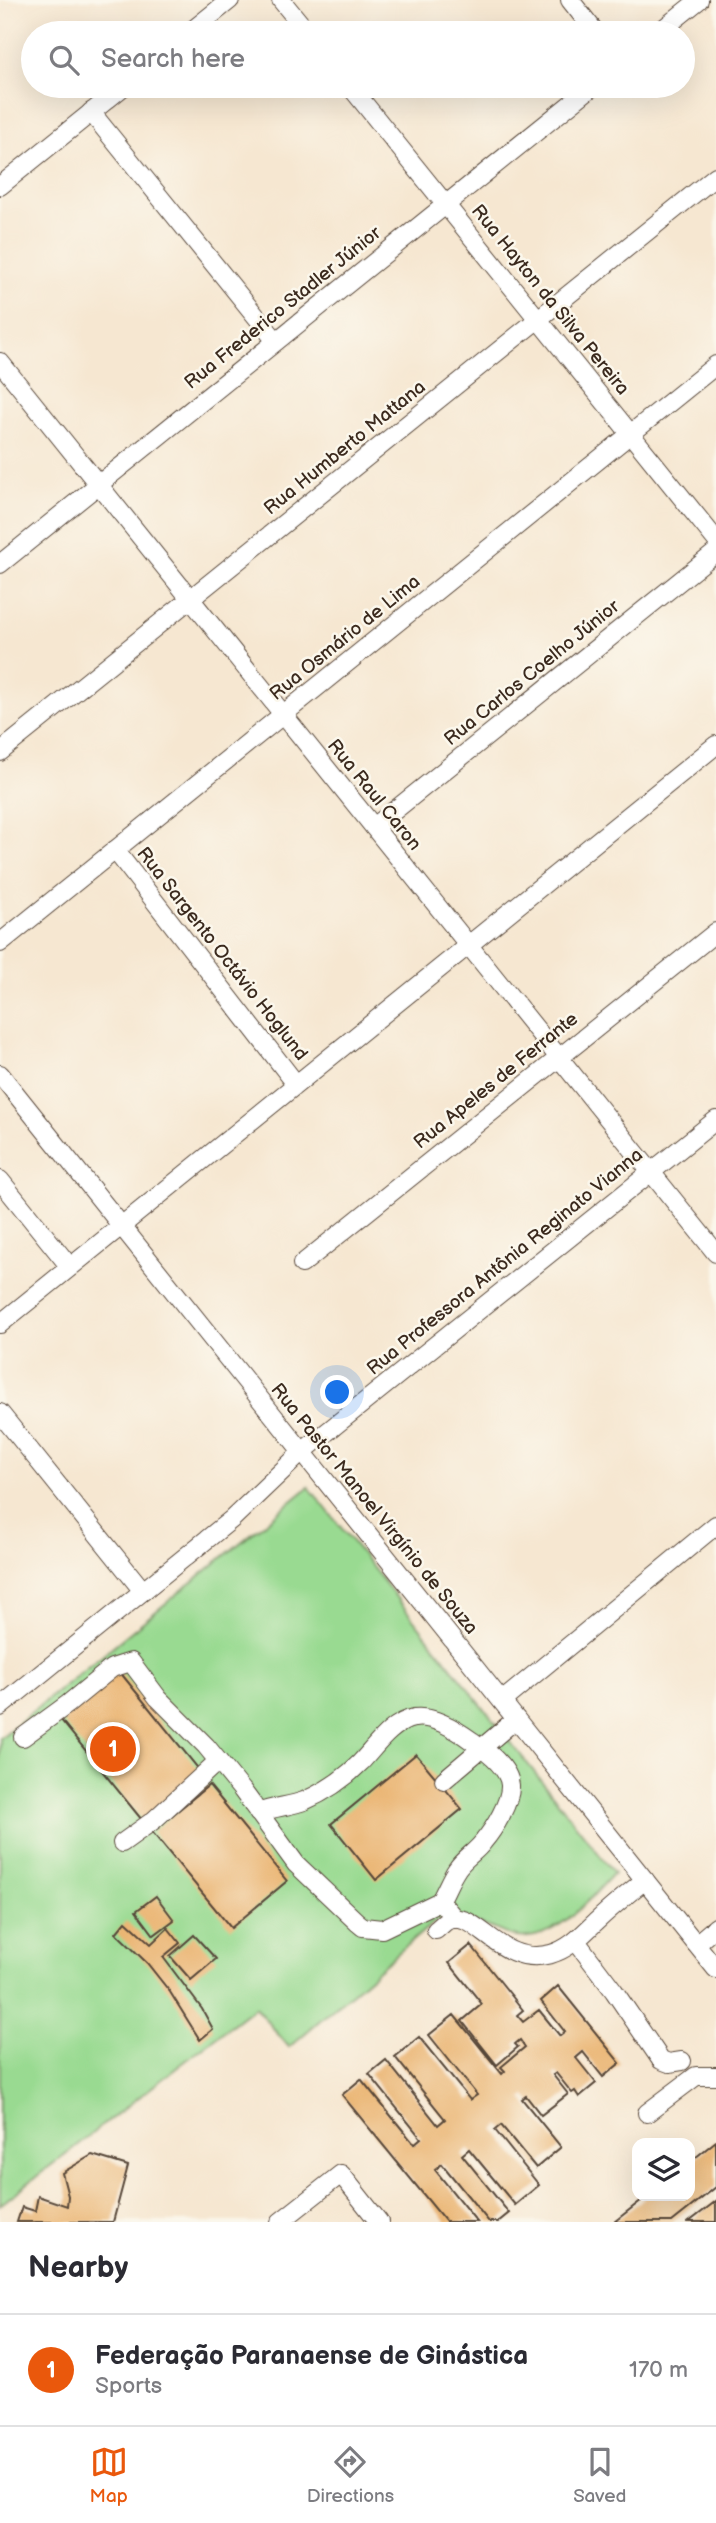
<!DOCTYPE html>
<html lang="en">
<head>
<meta charset="utf-8">
<style>
	body { margin:0; font-family:"Balsamiq Sans",sans-serif; background:#f2f2f3; color:#2b2b33 }
	.controls { position:absolute; right:21px; bottom:21px; display:grid; overflow:hidden; border-radius:14px; box-shadow:0 7px 28px #0002 }
	.controls button { width:63px; height:63px; display:grid; place-items:center; padding:0; border:0; border-bottom:2px solid #e1e1e2; background:#fff; color:#2b2b33; font:35px sans-serif }
	.you { position:absolute; left:338px; top:1393px; width:24px; height:24px; margin:-18px; border:5px solid #fff; border-radius:50%; background:#1a73e8; box-shadow:0 0 0 10px #1a73e833 }
	.badge { display:grid; place-items:center; width:46px; height:46px; border-radius:50%; background:#ea580c; color:#fff; font-size:23px; font-weight:700 }
	.pin { position:absolute; translate:-50% -50%; border:4px solid #fff; box-shadow:0 2px 7px #0006 }
	.list { margin:0; padding:0; list-style:none }
	h2 { display:flex; justify-content:space-between; align-items:center; height:91px; margin:0; padding:0 28px; font-size:30px }
	h2 small { font-size:23px; font-weight:400; color:#7c7c81 }
	.list li { display:grid; grid-template-columns:46px 1fr auto; gap:21px; align-items:center; box-sizing:border-box; height:112px; padding:0 28px; border-top:2px solid #e1e1e2 }
	.list b { display:block; font-size:26px; white-space:nowrap }
	.list p { margin:0; font-size:23px; white-space:nowrap; color:#7c7c81 }
	.list em { font-size:23px; font-style:normal; color:#7c7c81 }
	.icon { flex:none; width:38px; height:38px; fill:none; stroke:currentColor; stroke-width:2; stroke-linecap:round; stroke-linejoin:round }
	.map { position:relative; flex:none; width:716px; height:2222px; overflow:hidden }
	.search { position:absolute; background:#fff; box-shadow:0 7px 28px #0002; left:21px; right:21px; top:21px; height:77px; display:flex; align-items:center; gap:18px; box-sizing:border-box; padding:0 24px; border-radius:38px; color:#7c7c81; font-size:26px }
	.sheet { height:203px; background:#fff }
	nav { display:flex; justify-content:space-around; align-items:center; box-sizing:border-box; height:98px; border-top:2px solid #e1e1e2; background:#fff; font-size:19px; color:#7c7c81 }
	nav a { display:grid; justify-items:center; gap:4px }
	nav .on { color:#ea580c }
	.map>svg:first-child { display:block }
</style>
</head>
<body>
<div class="map">
<svg width="716" height="2222" viewBox="0 0 716 2222">
	<rect width="100%" height="100%" fill="#fbf7ec"/>
	<filter id="ink" filterUnits="userSpaceOnUse"><feTurbulence type="fractalNoise" baseFrequency=".0143" numOctaves="2"/><feDisplacementMap in="SourceGraphic" scale="14" xChannelSelector="R" yChannelSelector="G"/><feConvolveMatrix kernelMatrix="1 2 1 2 8 2 1 2 1" color-interpolation-filters="sRGB"/></filter>
	<filter id="wash" filterUnits="userSpaceOnUse"><feTurbulence type="fractalNoise" baseFrequency=".00686" numOctaves="4" result="noise"/><feDisplacementMap in="SourceGraphic" scale="28" xChannelSelector="R" yChannelSelector="G"/><feGaussianBlur stdDeviation="1.57" result="paint"/><feColorMatrix in="noise" values="0 0 0 0 0 0 0 0 0 0 0 0 0 0 0 0 0 1.4 0 .05"/><feComposite in="paint" operator="in"/></filter>
	<g filter="url(#wash)">
		<rect width="100%" height="100%" fill="#f6e7d1"/>
		<path fill="#99da91" stroke="#6a8258" stroke-width="2" d="M309,1487L614,1873C591,1898 555,1942 517,1937C508,1936 500,1931 492,1928C477,1923 460,1920 444,1916L427,1928L289,2047L255,2007L0,2205V1738Z"/>
		<g id="blocks">
			<g fill="#eab471">
				<polygon points="119,1671 201,1772 142,1820 60,1719"/>
				<polygon points="416,1754 462,1809 376,1880 331,1824"/>
				<polygon points="209,1785 287,1881 231,1928 152,1832"/>
				<polygon points="156,1896 174,1920 154,1935 136,1911"/>
				<polygon points="126,1921 151,1944 168,1928 180,1943 163,1957 202,2009 213,2029 200,2040 170,1992 147,1963 116,1933"/>
				<polygon points="194,1935 216,1959 191,1980 170,1956"/>
				<polygon points="471,1945 523,2010 517,2015 523,2022 539,2010 560,2036 565,2032 541,2001 558,1986 620,2063 603,2077 583,2052 576,2058 596,2083 579,2097 575,2091 572,2093 556,2073 553,2075 568,2094 541,2115 526,2096 522,2099 561,2147 536,2168 501,2125 495,2130 539,2185 515,2205 469,2149 462,2155 509,2213 498,2222 489,2222 442,2164 435,2170 477,2222 446,2222 342,2095 361,2079 414,2144 421,2138 369,2074 386,2060 438,2125 445,2119 395,2057 419,2037 470,2100 477,2095 429,2035 454,2015 502,2074 505,2071 501,2067 525,2047 520,2040 515,2044 518,2047 497,2065 462,2021 482,2004 449,1963"/>
				<polygon points="716,2141 716,2187 672,2222 614,2222 647,2196 690,2196 690,2162"/>
				<polygon points="92,2155 128,2166 113,2222 17,2222 22,2207 35,2211 38,2196 67,2206 68,2196 62,2173"/>
				<polygon points="716,2201 716,2222 689,2222"/>
			</g>
		</g>
	</g>
	<g filter="url(#ink)">
		<use href="#blocks" fill-opacity="0" stroke="#574639" stroke-width="2"/>
		<g fill="none" stroke-linecap="round" stroke-linejoin="round">
			<g stroke="#574639" stroke-width="20">
				<g id="minor">
					<polyline points="281,0 308,33"/>
					<polyline points="570,0 596,33"/>
					<polyline points="189,33 230,0"/>
					<polyline points="658,33 699,0"/>
					<polyline points="350,86 716,540"/>
					<polyline points="91,112 276,341"/>
					<polyline points="0,186 124,86"/>
					<polyline points="0,362 716,1253"/>
					<polyline points="0,564 593,86"/>
					<polyline points="0,752 716,176"/>
					<polyline points="374,827 716,552"/>
					<polyline points="115,850 296,1084"/>
					<polyline points="0,943 716,365"/>
					<polyline points="0,1074 716,1969"/>
					<polyline points="0,1180 70,1267"/>
					<polyline points="302,1264 716,932"/>
					<polyline points="0,1324 716,745"/>
					<polyline points="0,1413 143,1591"/>
					<polyline points="502,1701 716,1525"/>
					<polyline points="0,1707 232,1519 302,1452 716,1120"/>
					<polyline points="23,1737 68,1704 112,1668 131,1662 158,1698 206,1746 242,1790 296,1864 357,1922 363,1927 382,1929 440,1901 455,1919"/>
					<polyline points="444,1780 516,1719"/>
					<path d="M258,1813C273,1807 291,1806 304,1801C325,1792 345,1778 361,1762C375,1747 392,1722 414,1718C434,1715 457,1730 472,1741C485,1750 509,1767 510,1785C511,1802 494,1829 483,1842C476,1852 464,1858 457,1869C450,1879 446,1891 440,1901"/>
					<polyline points="122,1843 154,1820 218,1761"/>
					<path d="M436,1930C440,1927 445,1921 449,1920C477,1909 499,1968 551,1954C572,1948 584,1932 599,1919C614,1905 629,1893 645,1880"/>
					<polyline points="576,1941 614,1991 661,2060 669,2063 682,2061"/>
					<polyline points="696,1944 716,1927"/>
					<polyline points="647,2113 696,2076 716,2076"/>
					<polyline points="280,2222 341,2174 379,2222"/>
				</g>
			</g>
			<use href="#minor" stroke="#fff" stroke-width="18"/>
		</g>
	</g>
	<g text-anchor="middle" dominant-baseline="central" stroke-width="5" stroke-linejoin="round" paint-order="stroke">
		<g font-size="19" fill="#3b2a1e" stroke="#fbf7ec">
			<text transform="translate(550 300) rotate(51)">Rua Hayton da Silva Pereira</text>
			<text transform="translate(283 308) rotate(-39)">Rua Frederico Stadler Júnior</text>
			<text transform="translate(345 448) rotate(-39)">Rua Humberto Mattana</text>
			<text transform="translate(345 638) rotate(-39)">Rua Osmário de Lima</text>
			<text transform="translate(532 673) rotate(-39)">Rua Carlos Coelho Júnior</text>
			<text transform="translate(374 795) rotate(51)">Rua Raul Caron</text>
			<text transform="translate(222 954) rotate(52)">Rua Sargento Octávio Hoglund</text>
			<text transform="translate(496 1081) rotate(-39)">Rua Apeles de Ferrante</text>
			<text transform="translate(505 1262) rotate(-39)">Rua Professora Antônia Reginato Vianna</text>
			<text transform="translate(374 1509) rotate(51)">Rua Pastor Manoel Virgínio de Souza</text>
		</g>
	</g>
</svg>
<div class="controls">
<button><svg class="icon" aria-label="layers" viewBox="0 0 24 24"><path d="M12 4l9 5-9 5-9-5zM3 14l9 5 9-5"/></svg></button>
</div>
<div class="you"></div>
<div class="pin badge" style="left:113px;top:1749px">1</div>
<div class="search"><svg class="icon" aria-label="search" viewBox="0 0 24 24"><circle cx="10" cy="10" r="6"/><path d="M15 15l6 6"/></svg>Search here</div>
</div>
<section class="sheet">
<h2>Nearby<small></small></h2>
<ul class="list">
<li><span class="badge">1</span><div><b>Federação Paranaense de Ginástica</b><p>Sports</p></div><em>170 m</em></li>
</ul>
</section>
<nav>
<a class="on"><svg class="icon" aria-label="map" viewBox="0 0 24 24"><path d="M3 6l6-2 6 2 6-2v14l-6 2-6-2-6 2zM9 4v14M15 6v14"/></svg>Map</a>
<a><svg class="icon" aria-label="directions" viewBox="0 0 24 24"><path d="M12 3l9 9-9 9-9-9zM9 14v-3h6M13 9l2 2-2 2"/></svg>Directions</a>
<a><svg class="icon" aria-label="saved" viewBox="0 0 24 24"><path d="M7 4h10v16l-5-4-5 4z"/></svg>Saved</a>
</nav>
</body>
</html>
